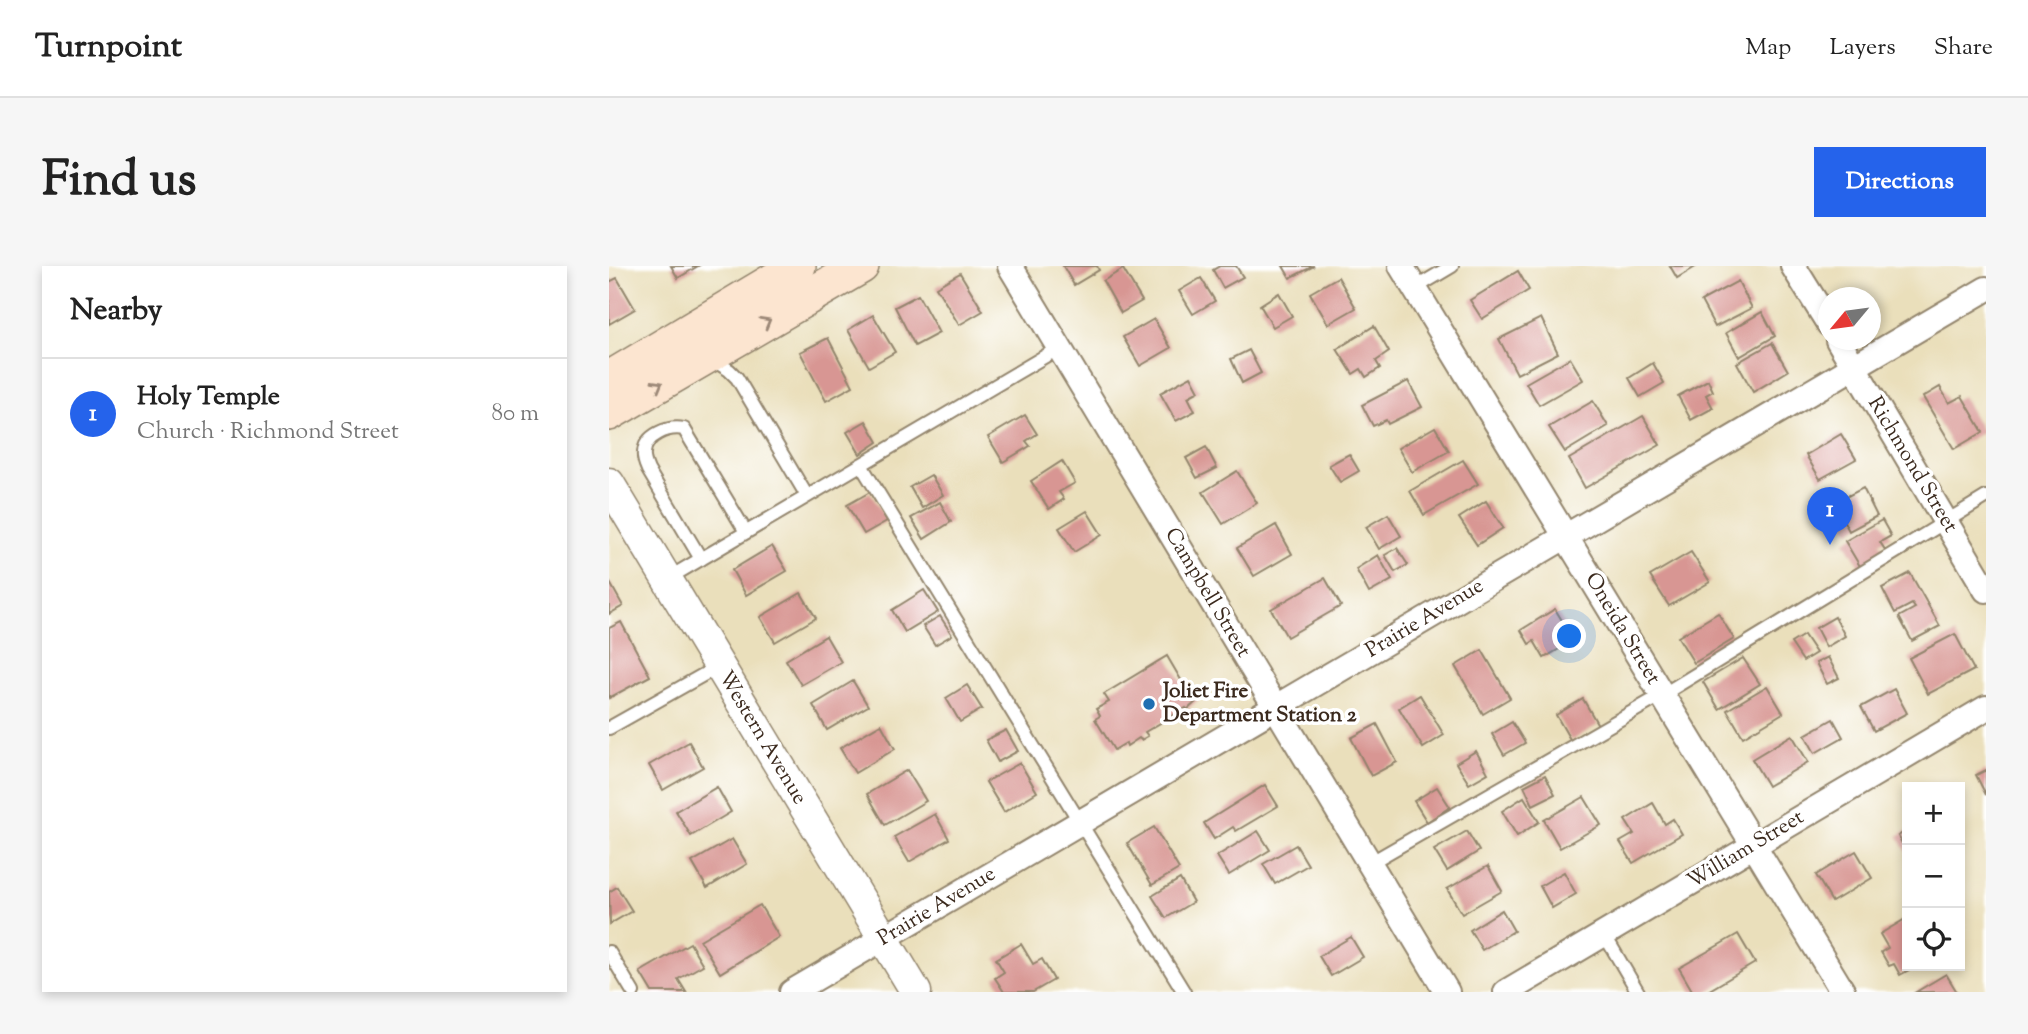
<!DOCTYPE html>
<html lang="en">
<head>
<meta charset="utf-8">
<style>
	body { margin:0; font-family:"Sorts Mill Goudy",serif; background:#f6f6f6; color:#222 }
	.controls { position:absolute; right:21px; bottom:21px; display:grid; overflow:hidden; border-radius:0px; box-shadow:0 4px 10px #0003 }
	.controls button { width:63px; height:63px; display:grid; place-items:center; padding:0; border:0; border-bottom:2px solid #e0e0e0; background:#fff; color:#222; font:35px sans-serif }
	.compass { position:absolute; left:1209px; top:21px; width:63px; height:63px; border-radius:50%; background:#fff; box-shadow:0 4px 10px #0003; rotate:241deg }
	.you { position:absolute; left:961px; top:371px; width:24px; height:24px; margin:-18px; border:5px solid #fff; border-radius:50%; background:#1a73e8; box-shadow:0 0 0 10px #1a73e833 }
	.badge { display:grid; place-items:center; width:46px; height:46px; border-radius:50%; background:#2563eb; color:#fff; font-size:23px; font-weight:700 }
	.pin { position:absolute; translate:-50% -58px; filter:drop-shadow(0 2px 4px #0008) }
	.pin::after { content:''; position:absolute; top:37px; width:24px; height:21px; background:inherit; clip-path:polygon(0 0,100% 0,50% 100%) }
	.list { margin:0; padding:0; list-style:none }
	h2 { display:flex; justify-content:space-between; align-items:center; height:91px; margin:0; padding:0 28px; font-size:30px }
	h2 small { font-size:23px; font-weight:400; color:#767676 }
	.list li { display:grid; grid-template-columns:46px 1fr auto; gap:21px; align-items:center; box-sizing:border-box; height:112px; padding:0 28px; border-top:2px solid #e0e0e0 }
	.list b { display:block; font-size:26px; white-space:nowrap }
	.list p { margin:0; font-size:23px; white-space:nowrap; color:#767676 }
	.list em { font-size:23px; font-style:normal; color:#767676 }
	.icon { flex:none; width:38px; height:38px; fill:none; stroke:currentColor; stroke-width:2; stroke-linecap:round; stroke-linejoin:round }
	.map { position:relative; flex:none; width:1377px; height:726px; overflow:hidden; border-radius:0px }
	header { display:flex; align-items:center; gap:42px; box-sizing:border-box; height:98px; padding:0 35px; background:#fff; border-bottom:2px solid #e0e0e0 }
	header strong { font-size:33px }
	nav { display:flex; gap:38px; margin-inline-start:auto; font-size:24px }
	.intro { display:flex; align-items:center; justify-content:space-between; box-sizing:border-box; height:168px; padding:0 42px }
	h1 { margin:0; font-size:49px }
	.button { padding:18px 32px; border-radius:0px; background:#2563eb; color:#fff; font-size:24px; font-weight:700 }
	main { display:flex; gap:42px; padding:0 42px }
	aside { flex:1; background:#fff; border-radius:0px; box-shadow:0 4px 10px #0003 }
	.map>svg:first-child { display:block }
</style>
</head>
<body>
<header>
<strong>Turnpoint</strong>
<nav><a>Map</a><a>Layers</a><a>Share</a></nav>
</header>
<div class="intro"><h1>Find us</h1><a class="button">Directions</a></div>
<main>
<aside>
<h2>Nearby<small></small></h2>
<ul class="list">
<li><span class="badge">1</span><div><b>Holy Temple</b><p>Church · Richmond Street</p></div><em>80 m</em></li>
</ul>
</aside>
<div class="map">
<svg width="1377" height="726" viewBox="0 0 1377 726">
	<rect width="100%" height="100%" fill="#fff"/>
	<filter id="ink" filterUnits="userSpaceOnUse"><feTurbulence type="fractalNoise" baseFrequency=".0143" numOctaves="2"/><feDisplacementMap in="SourceGraphic" scale="14" xChannelSelector="R" yChannelSelector="G"/><feConvolveMatrix kernelMatrix="1 2 1 2 8 2 1 2 1" color-interpolation-filters="sRGB"/></filter>
	<filter id="wash" filterUnits="userSpaceOnUse"><feTurbulence type="fractalNoise" baseFrequency=".00686" numOctaves="4" result="noise"/><feDisplacementMap in="SourceGraphic" scale="28" xChannelSelector="R" yChannelSelector="G"/><feGaussianBlur stdDeviation="1.57" result="paint"/><feColorMatrix in="noise" values="0 0 0 0 0 0 0 0 0 0 0 0 0 0 0 0 0 1.4 0 .05"/><feComposite in="paint" operator="in"/></filter>
	<g filter="url(#wash)">
		<rect width="100%" height="100%" fill="#eadfbb"/>
		<g id="blocks">
			<g fill="#d89693">
				<polygon points="62,0 89,0 69,12"/>
				<polygon points="454,0 488,0 490,4 465,19"/>
				<polygon points="611,0 627,0 634,11 614,22 604,4"/>
				<polygon points="674,0 705,0 681,12"/>
				<polygon points="1061,0 1088,0 1068,12"/>
				<polygon points="514,3 533,35 512,47 494,15"/>
				<polygon points="909,5 920,24 873,53 861,34"/>
				<polygon points="351,7 374,45 350,59 327,21"/>
				<polygon points="729,11 747,42 719,58 701,27"/>
				<polygon points="8,12 26,43 0,58 0,16"/>
				<polygon points="592,12 606,35 584,48 570,25"/>
				<polygon points="1129,15 1143,42 1106,61 1092,35"/>
				<polygon points="670,27 683,50 664,61 651,39"/>
				<polygon points="309,29 330,67 306,80 286,41"/>
				<polygon points="1153,46 1166,70 1130,91 1117,67"/>
				<polygon points="264,49 286,86 260,101 239,64"/>
				<polygon points="932,52 949,87 908,108 890,73"/>
				<polygon points="545,53 562,82 531,100 514,71"/>
				<polygon points="765,60 780,86 767,95 771,102 757,111 752,103 744,108 728,83"/>
				<polygon points="219,72 244,120 217,135 191,86"/>
				<polygon points="1163,77 1179,105 1144,126 1128,97"/>
				<polygon points="640,84 652,107 633,117 622,93"/>
				<polygon points="961,92 974,114 930,139 917,117"/>
				<polygon points="1044,97 1055,117 1031,131 1020,112"/>
				<polygon points="582,110 590,125 579,131 586,145 567,155 551,127"/>
				<polygon points="1099,114 1104,125 1097,129 1104,142 1082,154 1069,130"/>
				<polygon points="799,115 813,141 779,158 777,154 764,160 753,139"/>
				<polygon points="1331,121 1340,137 1353,130 1374,166 1345,183 1314,131"/>
				<polygon points="984,135 999,160 956,186 940,161"/>
				<polygon points="416,149 428,168 417,175 421,180 394,196 379,171"/>
				<polygon points="1034,150 1051,179 976,222 960,193"/>
				<polygon points="257,155 269,176 251,188 238,166"/>
				<polygon points="826,161 840,185 803,206 789,182"/>
				<polygon points="1232,168 1247,193 1211,213 1197,189"/>
				<polygon points="597,181 608,202 588,212 577,192"/>
				<polygon points="740,188 750,205 731,216 720,199"/>
				<polygon points="854,194 869,218 815,249 801,225"/>
				<polygon points="453,195 466,217 450,226 455,233 440,243 422,215"/>
				<polygon points="628,205 648,237 614,258 594,226"/>
				<polygon points="322,209 334,229 313,242 301,221"/>
				<polygon points="1254,222 1268,250 1240,265 1225,237"/>
				<polygon points="261,226 278,255 255,268 238,239"/>
				<polygon points="877,235 894,262 868,279 850,252"/>
				<polygon points="331,236 342,256 315,273 302,252"/>
				<polygon points="478,245 493,269 465,286 450,262"/>
				<polygon points="779,248 792,270 770,283 757,261"/>
				<polygon points="1273,254 1282,270 1271,276 1278,287 1252,302 1236,275"/>
				<polygon points="667,259 683,288 645,310 628,282"/>
				<polygon points="163,280 178,305 137,329 123,304"/>
				<polygon points="788,282 799,299 786,306 776,289"/>
				<polygon points="1082,286 1101,316 1060,340 1041,310"/>
				<polygon points="769,289 783,314 760,327 747,303"/>
				<polygon points="1301,307 1331,360 1303,375 1290,351 1306,342 1303,338 1286,347 1273,322"/>
				<polygon points="716,312 732,340 678,371 662,343"/>
				<polygon points="0,315 14,340 0,348"/>
				<polygon points="315,324 329,346 296,366 283,344"/>
				<polygon points="192,327 207,352 166,376 151,351"/>
				<polygon points="946,343 965,374 935,392 925,375 920,378 912,364"/>
				<polygon points="1109,347 1125,373 1085,397 1069,371"/>
				<polygon points="331,350 343,369 326,379 314,360"/>
				<polygon points="1226,351 1236,370 1217,381 1207,362"/>
				<polygon points="12,356 41,410 0,432 0,362"/>
				<polygon points="1346,368 1365,404 1319,428 1300,392"/>
				<polygon points="1195,369 1207,387 1194,395 1182,377"/>
				<polygon points="217,370 232,396 192,419 177,394"/>
				<polygon points="873,384 901,432 874,448 846,400"/>
				<polygon points="558,390 575,419 579,417 589,434 578,444 577,442 536,466 539,470 532,474 530,472 518,480 517,477 505,484 486,453 491,450 487,443 500,436 495,428"/>
				<polygon points="1219,391 1230,412 1218,418 1207,397"/>
				<polygon points="1134,392 1151,418 1110,443 1094,416"/>
				<polygon points="244,415 259,440 218,464 204,439"/>
				<polygon points="358,419 373,443 351,456 337,432"/>
				<polygon points="1158,420 1174,447 1134,471 1118,444"/>
				<polygon points="1285,423 1298,447 1265,465 1252,441"/>
				<polygon points="811,429 835,469 814,482 790,442"/>
				<polygon points="974,433 989,459 962,475 947,449"/>
				<polygon points="1224,453 1234,471 1206,487 1196,469"/>
				<polygon points="903,456 916,477 895,489 883,468"/>
				<polygon points="272,458 286,483 246,507 231,482"/>
				<polygon points="768,458 788,496 762,510 742,472"/>
				<polygon points="397,464 409,485 389,496 377,474"/>
				<polygon points="1183,469 1199,496 1159,520 1143,493"/>
				<polygon points="80,476 94,501 54,524 40,499"/>
				<polygon points="867,485 879,507 860,518 847,497"/>
				<polygon points="411,497 428,526 395,546 377,516"/>
				<polygon points="298,504 317,535 276,559 258,528"/>
				<polygon points="1377,504 1377,529 1367,509"/>
				<polygon points="936,509 946,528 924,539 915,520"/>
				<polygon points="656,519 669,540 627,565 624,561 605,573 595,557"/>
				<polygon points="108,521 122,546 82,570 67,545"/>
				<polygon points="828,521 841,541 818,556 805,535"/>
				<polygon points="915,531 930,556 908,570 893,545"/>
				<polygon points="975,531 992,559 951,582 935,554"/>
				<polygon points="1044,537 1056,558 1064,553 1073,568 1024,597 1011,576 1025,568 1016,554"/>
				<polygon points="326,548 340,573 300,596 285,571"/>
				<polygon points="545,561 570,603 543,619 518,577"/>
				<polygon points="1298,564 1298,586 1289,570"/>
				<polygon points="649,565 661,584 620,609 608,590"/>
				<polygon points="858,565 870,585 838,605 825,584"/>
				<polygon points="123,573 138,598 98,622 83,596"/>
				<polygon points="687,579 699,599 666,618 654,598"/>
				<polygon points="1247,585 1263,612 1223,636 1207,609"/>
				<polygon points="879,600 893,625 853,648 838,623"/>
				<polygon points="955,606 967,628 943,642 931,620"/>
				<polygon points="571,613 584,636 557,652 543,630"/>
				<polygon points="8,621 23,645 1,658 0,626"/>
				<polygon points="151,639 170,671 111,707 91,674"/>
				<polygon points="893,644 905,665 873,684 861,664"/>
				<polygon points="1298,652 1298,700 1307,700 1291,709 1285,698 1280,700 1272,686 1279,682 1271,668"/>
				<polygon points="1129,668 1146,697 1097,726 1084,726 1070,702"/>
				<polygon points="742,671 754,691 722,710 710,690"/>
				<polygon points="81,677 94,699 69,713 77,726 43,726 31,706"/>
				<polygon points="412,678 424,698 433,693 445,714 424,726 395,726 386,712 395,706 387,693"/>
				<polygon points="1337,708 1348,726 1307,726"/>
			</g>
		</g>
	</g>
	<g filter="url(#ink)">
		<use href="#blocks" fill-opacity="0" stroke="#92846c" stroke-width="2"/>
		<g fill="none" stroke-linecap="round" stroke-linejoin="round">
			<g stroke="#92846c" stroke-width="16">
				<g id="service">
					<polyline points="806,22 843,0"/>
					<polyline points="101,92 120,104 128,112 198,230"/>
					<polyline points="252,199 575,726"/>
					<path d="M92,293L39,204C37,199 34,193 35,187C36,169 59,160 75,163L137,266"/>
					<polyline points="58,313 450,82"/>
					<polyline points="0,462 110,400"/>
					<polyline points="761,597 1053,429 1377,231"/>
					<polyline points="995,668 1029,726"/>
					<polyline points="0,686 24,726"/>
				</g>
			</g>
			<g stroke="#92846c" stroke-width="28">
				<g id="minor">
					<polyline points="401,0 838,726"/>
					<polyline points="792,0 1234,726"/>
					<polyline points="1184,0 1220,58"/>
					<polyline points="1229,74 1377,324"/>
					<polyline points="183,726 1377,23"/>
					<polyline points="897,726 1377,442"/>
				</g>
			</g>
			<g stroke="#92846c" stroke-width="33">
				<polyline id="tertiary" points="0,217 307,726"/>
			</g>
			<g stroke="#92846c" stroke-width="38">
				<g id="secondary">
					<polyline points="0,113 189,0"/>
					<polyline points="0,147 252,0"/>
				</g>
			</g>
			<use href="#service" stroke="#fff" stroke-width="12"/>
			<use href="#minor" stroke="#fff" stroke-width="24"/>
			<use href="#tertiary" stroke="#fff" stroke-width="30"/>
			<use href="#secondary" stroke="#fce5d0" stroke-width="35"/>
		</g>
		<defs><path id="oneway-chevron" d="M-2-3.5L2.5 0L-2 3.5" fill="none" stroke-width="1.6" stroke-linecap="round" stroke-linejoin="round" transform="scale(1.75)"/></defs>
		<g stroke="#9c8877">
			<use href="#oneway-chevron" transform="translate(157 56) rotate(-30)"/>
			<use href="#oneway-chevron" transform="translate(49 119) rotate(-30)"/>
		</g>
	</g>
	<circle fill="#1f6fb2" stroke="#fff" stroke-width="2.5" cx="540" cy="438" r="7"/>
	<g text-anchor="middle" dominant-baseline="central" stroke-width="7" stroke-linejoin="round" paint-order="stroke">
		<g font-size="21" fill="#3b2a1e" stroke="#fff">
			<text transform="translate(1303 199) rotate(59)">Richmond Street</text>
			<text transform="translate(598 327) rotate(59)">Campbell Street</text>
			<text transform="translate(816 353) rotate(-31)">Prairie Avenue</text>
			<text transform="translate(1013 363) rotate(59)">Oneida Street</text>
			<text transform="translate(153 472) rotate(59)">Western Avenue</text>
			<text transform="translate(1137 584) rotate(-31)">William Street</text>
			<text transform="translate(328 641) rotate(-31)">Prairie Avenue</text>
		</g>
		<g font-size="21" font-weight="bold" fill="#3b2a1e" stroke="#fff" text-anchor="start">
			<text x="554" y="426">Joliet Fire<tspan x="554" dy="24">Department Station 2</tspan></text>
		</g>
	</g>
</svg>
<div class="controls">
<button>+</button>
<button>−</button>
<button><svg class="icon" aria-label="locate" viewBox="0 0 24 24"><circle cx="12" cy="12" r="6"/><path d="M12 2v4M12 18v4M2 12h4M18 12h4"/></svg></button>
</div>
<svg class="compass" viewBox="-18 -18 36 36"><path d="M0-13l5 13h-10z" fill="#e53935"/><path d="M0 13l5-13h-10z" fill="#767676"/></svg>
<div class="you"></div>
<div class="pin badge" style="left:1221px;top:279px">1</div>
</div>
</main>
</body>
</html>
